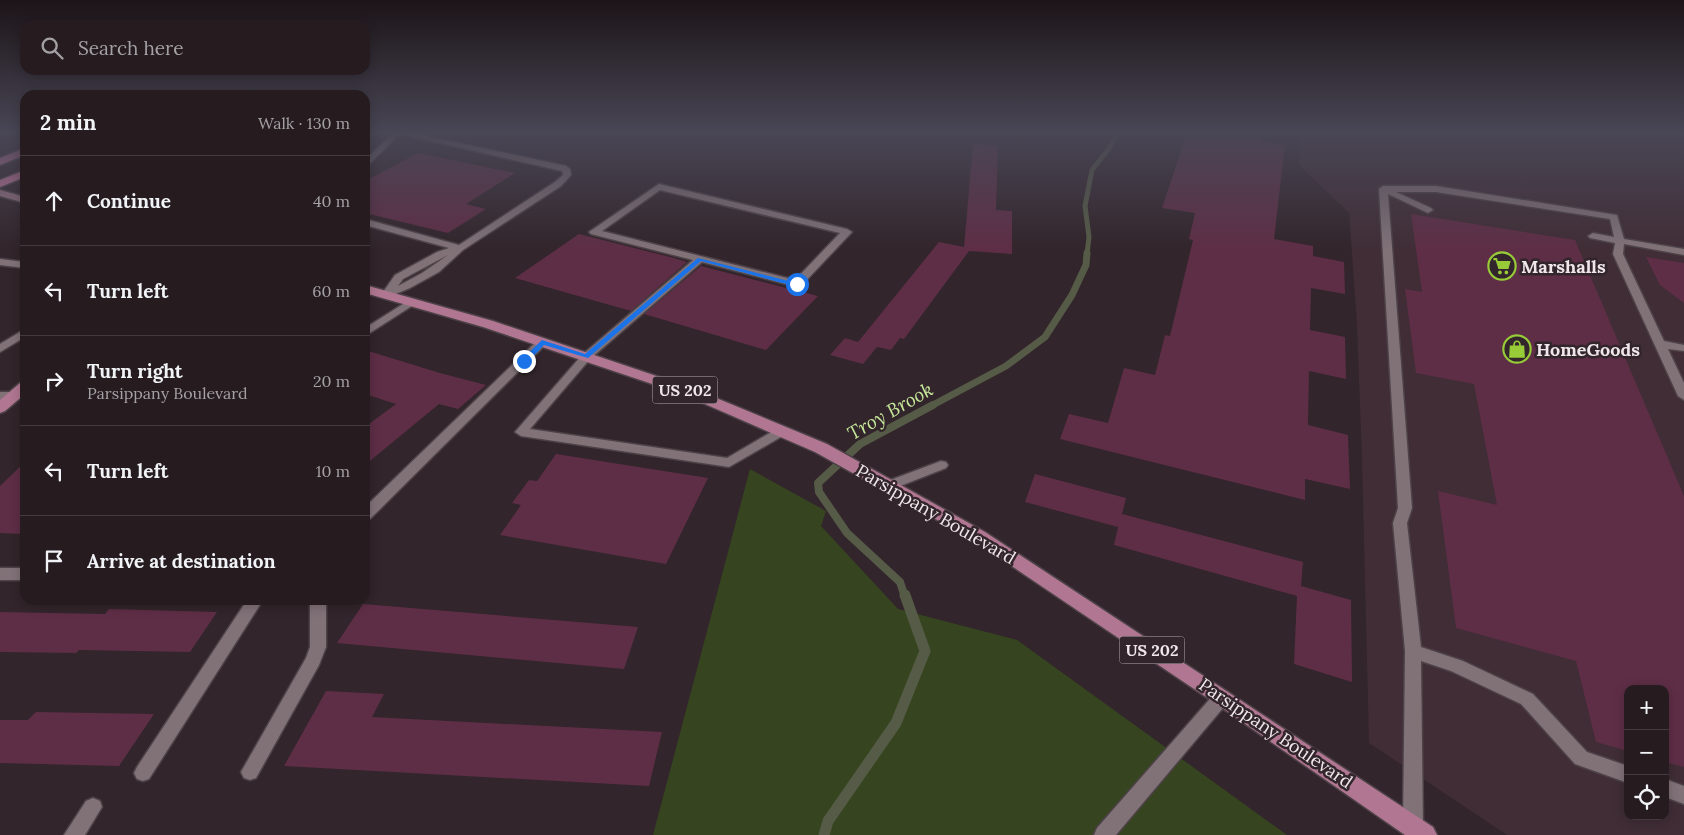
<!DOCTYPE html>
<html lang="en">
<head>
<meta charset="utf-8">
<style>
	body { margin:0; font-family:Lora,serif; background:#2e2529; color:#f1f3f6 }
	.controls { position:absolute; right:15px; bottom:15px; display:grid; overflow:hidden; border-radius:10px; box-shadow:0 2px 12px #0003 }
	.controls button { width:45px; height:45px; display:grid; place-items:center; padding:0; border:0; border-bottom:1px solid #423a3e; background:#261c20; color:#f1f3f6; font:25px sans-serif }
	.stop { position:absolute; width:15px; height:15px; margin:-11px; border:4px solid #1a73e8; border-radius:50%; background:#fff }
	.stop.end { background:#1a73e8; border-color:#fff; box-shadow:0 1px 5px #0008 }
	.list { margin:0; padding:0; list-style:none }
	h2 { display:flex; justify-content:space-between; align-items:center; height:65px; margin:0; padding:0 20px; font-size:21px }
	h2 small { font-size:16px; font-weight:400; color:#a4a1a5 }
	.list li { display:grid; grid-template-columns:32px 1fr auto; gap:15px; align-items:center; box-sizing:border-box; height:90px; padding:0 20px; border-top:1px solid #423a3e }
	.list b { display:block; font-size:19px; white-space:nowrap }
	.list p { margin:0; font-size:16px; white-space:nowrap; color:#a4a1a5 }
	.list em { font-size:16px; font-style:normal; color:#a4a1a5 }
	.icon { flex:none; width:28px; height:28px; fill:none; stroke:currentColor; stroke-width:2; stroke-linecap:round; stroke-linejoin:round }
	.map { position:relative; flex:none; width:1684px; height:835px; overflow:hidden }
	.search { position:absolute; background:#261c20; box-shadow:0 2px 12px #0003; left:20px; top:20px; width:350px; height:55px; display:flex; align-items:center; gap:12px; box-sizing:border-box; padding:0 18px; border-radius:15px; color:#a4a1a5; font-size:19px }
	.panel { position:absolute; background:#261c20; box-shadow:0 2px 12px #0003; left:20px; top:90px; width:350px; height:515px; border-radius:15px }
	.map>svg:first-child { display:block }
</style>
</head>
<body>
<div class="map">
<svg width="1684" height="835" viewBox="0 0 1684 835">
	<rect width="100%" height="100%" fill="#32252b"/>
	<path fill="#402d36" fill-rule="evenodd" d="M1300,133H1684V835H1507L1369,743L1362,458L1357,325L1349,213L1299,165ZM1628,689H1665V816H1628Z"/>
	<polygon fill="#364520" points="750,469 826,511 821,526 898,609 1017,640 1287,835 653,835"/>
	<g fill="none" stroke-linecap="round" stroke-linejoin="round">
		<polyline stroke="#555b46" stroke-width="5" points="1087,254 1089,237 1085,206 1092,170 1110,147 1117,133"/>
		<polyline stroke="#555b46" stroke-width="7" points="931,406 1006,366 1045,337 1072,295 1086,265 1087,253"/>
		<polyline stroke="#555b46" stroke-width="8" points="905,597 900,582 847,533 819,492 818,483 860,444 933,405"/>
		<polyline stroke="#555b46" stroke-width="11" points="824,835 828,821 896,723 925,651 905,595"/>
	</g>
	<g fill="#5e2e46">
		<polygon points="1187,133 1248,133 1260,135 1259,141 1285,145 1274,239 1313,246 1313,256 1344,262 1345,294 1311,288 1310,330 1345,337 1346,379 1309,371 1308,425 1348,435 1350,489 1305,479 1305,500 1060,439 1069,414 1108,423 1124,368 1155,375 1165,335 1170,336 1193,240 1189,239 1195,213 1162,208"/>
		<polygon points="973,144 998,145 996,210 1012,211 1012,254 969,251 904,339 900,338 891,350 877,347 863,364 830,355 845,338 858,342 939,242 964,247"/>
		<polygon points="418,153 515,173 466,204 486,209 448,233 365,213 365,181"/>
		<polygon points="1411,214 1575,240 1684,496 1684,767 1665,762 1665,689 1628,689 1628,751 1596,742 1576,661 1456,628 1438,491 1497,505 1474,384 1416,373 1405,289 1422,292"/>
		<polygon points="579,234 674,258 687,262 631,311 515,278"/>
		<polygon points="1646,257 1684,263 1684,303 1660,285"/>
		<polygon points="701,266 818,296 766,350 644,314"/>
		<polygon points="365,350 440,373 486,385 458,409 439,404 365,465 365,427 396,404 365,394"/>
		<polygon points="556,454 708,478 666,564 500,535 521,505 512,503 529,480 537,481"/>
		<polygon points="25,462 25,534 0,533 0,486"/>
		<polygon points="1035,474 1126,498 1122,514 1303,562 1301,586 1351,600 1352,682 1294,664 1297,596 1114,545 1119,523 1118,527 1025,502"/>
		<polygon points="363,604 638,627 624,669 337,643"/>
		<polygon points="109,609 217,612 190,652 79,650 76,653 0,652 0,612 105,614"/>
		<polygon points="326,691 384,694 372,717 662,732 649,786 284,766"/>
		<polygon points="36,712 154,714 119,766 0,763 0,720 28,720"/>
	</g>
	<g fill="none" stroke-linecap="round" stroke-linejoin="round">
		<g stroke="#4d4247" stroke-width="3">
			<g id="lane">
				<polygon points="365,133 378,133 374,135 365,135"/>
				<path d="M393,133H413L566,166L570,169L571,175L561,186L463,250L439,272L410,288L386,298L381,295L395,275L437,252L449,248L365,225V219L459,245L555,182L563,175L562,171L400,134L365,168V160ZM448,255L422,273L398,286L403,279Z"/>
				<path d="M659,184L847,229L852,232L801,286L797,287L702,262L590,359L530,429L727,458L778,428H786L788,431L786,434L729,467L521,436L515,432L582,355L693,260L591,234L589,232ZM660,190L840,233L795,280L602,231Z"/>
				<polygon points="1436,186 1617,215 1624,239 1684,249 1684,255 1624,244 1623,254 1664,341 1684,345 1684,351 1668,349 1684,383 1684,400 1678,396 1613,254 1615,243 1590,238 1588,236 1593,233 1614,237 1610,219 1436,192 1396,192 1431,208 1433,210 1428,213 1388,194 1412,508 1407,523 1421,647 1463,661 1533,694 1587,752 1628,766 1628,783 1575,764 1521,704 1451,671 1421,661 1423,827 1420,834 1406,834 1403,827 1405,651 1393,523 1398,508 1379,189 1383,186"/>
				<polygon points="0,259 25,262 25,268 0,265"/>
				<polygon points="411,299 416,302 415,304 365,336 365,328"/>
				<polygon points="25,329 25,337 0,352 0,344"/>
				<polygon points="542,339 548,342 546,344 370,519 365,520 365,507 538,340"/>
				<polygon points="0,392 14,392 20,396 14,400 0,400"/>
				<polygon points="941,461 946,462 948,465 946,468 890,490 885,488 883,485 885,482"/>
				<rect x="0" y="568" width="25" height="12"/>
				<polygon points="247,600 263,600 149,779 143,781 137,779 134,773 137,767"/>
				<polygon points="310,600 326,600 326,647 319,665 256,778 250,780 244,778 241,772 306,658 310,647"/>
				<polygon points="1222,690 1228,692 1231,697 1228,702 1116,835 1094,835 1097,828 1216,692"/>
				<polygon points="1665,779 1684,786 1684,804 1665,797"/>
				<polygon points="93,798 100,801 102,807 85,835 64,835 86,801"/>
			</g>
		</g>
		<g stroke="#4d4247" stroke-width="3">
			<polygon id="secondary" points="0,190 25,197 25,203 0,196"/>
		</g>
		<g stroke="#4d4247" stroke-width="3">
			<g id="primary">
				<polygon points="365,285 493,321 692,388 827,444 985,532 1433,827 1437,835 1405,835 1215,703 973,540 815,452 682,394 483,327 365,293"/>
				<polygon points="25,382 25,394 5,411 0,413 0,400 20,383"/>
			</g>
		</g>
		<g stroke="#4d4247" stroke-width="3">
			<g id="highway">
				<polygon points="25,148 25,155 0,165 0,158"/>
				<polygon points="25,170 25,177 0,187 0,180"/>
			</g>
		</g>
		<use href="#lane" fill="#817278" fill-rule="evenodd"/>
		<use href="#secondary" fill="#997485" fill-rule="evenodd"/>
		<use href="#primary" fill="#b17792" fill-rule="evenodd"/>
		<use href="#highway" fill="#d17aa4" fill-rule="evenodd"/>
	</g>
	<linearGradient id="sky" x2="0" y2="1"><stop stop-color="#1c1418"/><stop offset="0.53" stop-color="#494655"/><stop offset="1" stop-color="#494655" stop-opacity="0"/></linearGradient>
	<rect width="1684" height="250" fill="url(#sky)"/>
	<polygon fill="#1a73e8" points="698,258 800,284 797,287 701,261 588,358 544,345 527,363 520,361 542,340 585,354"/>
	<defs>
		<g id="supermarket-ring" transform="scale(1.4375)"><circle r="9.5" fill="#32252b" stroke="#97cb38" stroke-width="1.5"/><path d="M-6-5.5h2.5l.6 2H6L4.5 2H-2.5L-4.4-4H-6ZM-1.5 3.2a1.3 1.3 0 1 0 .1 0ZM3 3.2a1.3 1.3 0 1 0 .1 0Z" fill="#97cb38"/></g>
		<g id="shop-ring" transform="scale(1.4375)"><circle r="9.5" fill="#32252b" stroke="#97cb38" stroke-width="1.5"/><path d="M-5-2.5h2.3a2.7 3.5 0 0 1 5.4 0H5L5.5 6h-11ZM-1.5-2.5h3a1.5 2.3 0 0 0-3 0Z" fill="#97cb38"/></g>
	</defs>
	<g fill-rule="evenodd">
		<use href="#supermarket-ring" x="1502" y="266"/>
		<use href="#shop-ring" x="1517" y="349"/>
	</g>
	<g text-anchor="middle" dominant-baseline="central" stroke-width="5" stroke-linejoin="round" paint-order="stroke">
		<g fill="#32252b" stroke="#b7adb1" stroke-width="1">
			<rect x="652.5" y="376.5" width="65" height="27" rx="4"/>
			<rect x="1119.5" y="636.5" width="65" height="27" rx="4"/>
		</g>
		<g font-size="16" font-weight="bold" fill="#f0e7ea">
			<text x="685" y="390">US 202</text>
			<text x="1152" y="650">US 202</text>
		</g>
		<g font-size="18" font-weight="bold" fill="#f0e7ea" stroke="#32252b" text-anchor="start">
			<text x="1521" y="266">Marshalls</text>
			<text x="1536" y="349">HomeGoods</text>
		</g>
		<g font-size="18" fill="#f0e7ea" stroke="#32252b">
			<text transform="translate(936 514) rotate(30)">Parsippany Boulevard</text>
			<text transform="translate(1276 733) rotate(34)">Parsippany Boulevard</text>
		</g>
		<g font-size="19" font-style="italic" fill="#c6e89a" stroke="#32252b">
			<text transform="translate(890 411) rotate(-30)">Troy Brook</text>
		</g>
	</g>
</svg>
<div class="controls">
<button>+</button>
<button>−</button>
<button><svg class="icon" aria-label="locate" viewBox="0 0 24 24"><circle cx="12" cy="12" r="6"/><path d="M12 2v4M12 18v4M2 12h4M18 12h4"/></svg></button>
</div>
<div class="stop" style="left:797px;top:284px"></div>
<div class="stop end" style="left:524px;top:361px"></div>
<div class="search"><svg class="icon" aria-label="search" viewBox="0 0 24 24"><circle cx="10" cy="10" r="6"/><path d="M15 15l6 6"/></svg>Search here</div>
<section class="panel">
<h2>2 min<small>Walk · 130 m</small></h2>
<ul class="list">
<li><svg class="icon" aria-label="ahead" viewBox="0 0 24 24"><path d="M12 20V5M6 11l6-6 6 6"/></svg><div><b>Continue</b></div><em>40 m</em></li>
<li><svg class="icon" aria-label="left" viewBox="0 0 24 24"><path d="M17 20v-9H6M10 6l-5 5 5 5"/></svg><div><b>Turn left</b></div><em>60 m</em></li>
<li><svg class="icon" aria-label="right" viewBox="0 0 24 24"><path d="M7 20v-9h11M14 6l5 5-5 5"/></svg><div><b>Turn right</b><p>Parsippany Boulevard</p></div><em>20 m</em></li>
<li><svg class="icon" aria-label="left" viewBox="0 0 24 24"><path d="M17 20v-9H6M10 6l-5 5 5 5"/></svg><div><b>Turn left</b></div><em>10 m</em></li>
<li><svg class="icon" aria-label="arrive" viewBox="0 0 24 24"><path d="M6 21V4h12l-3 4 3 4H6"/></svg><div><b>Arrive at destination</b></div></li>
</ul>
</section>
</div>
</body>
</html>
